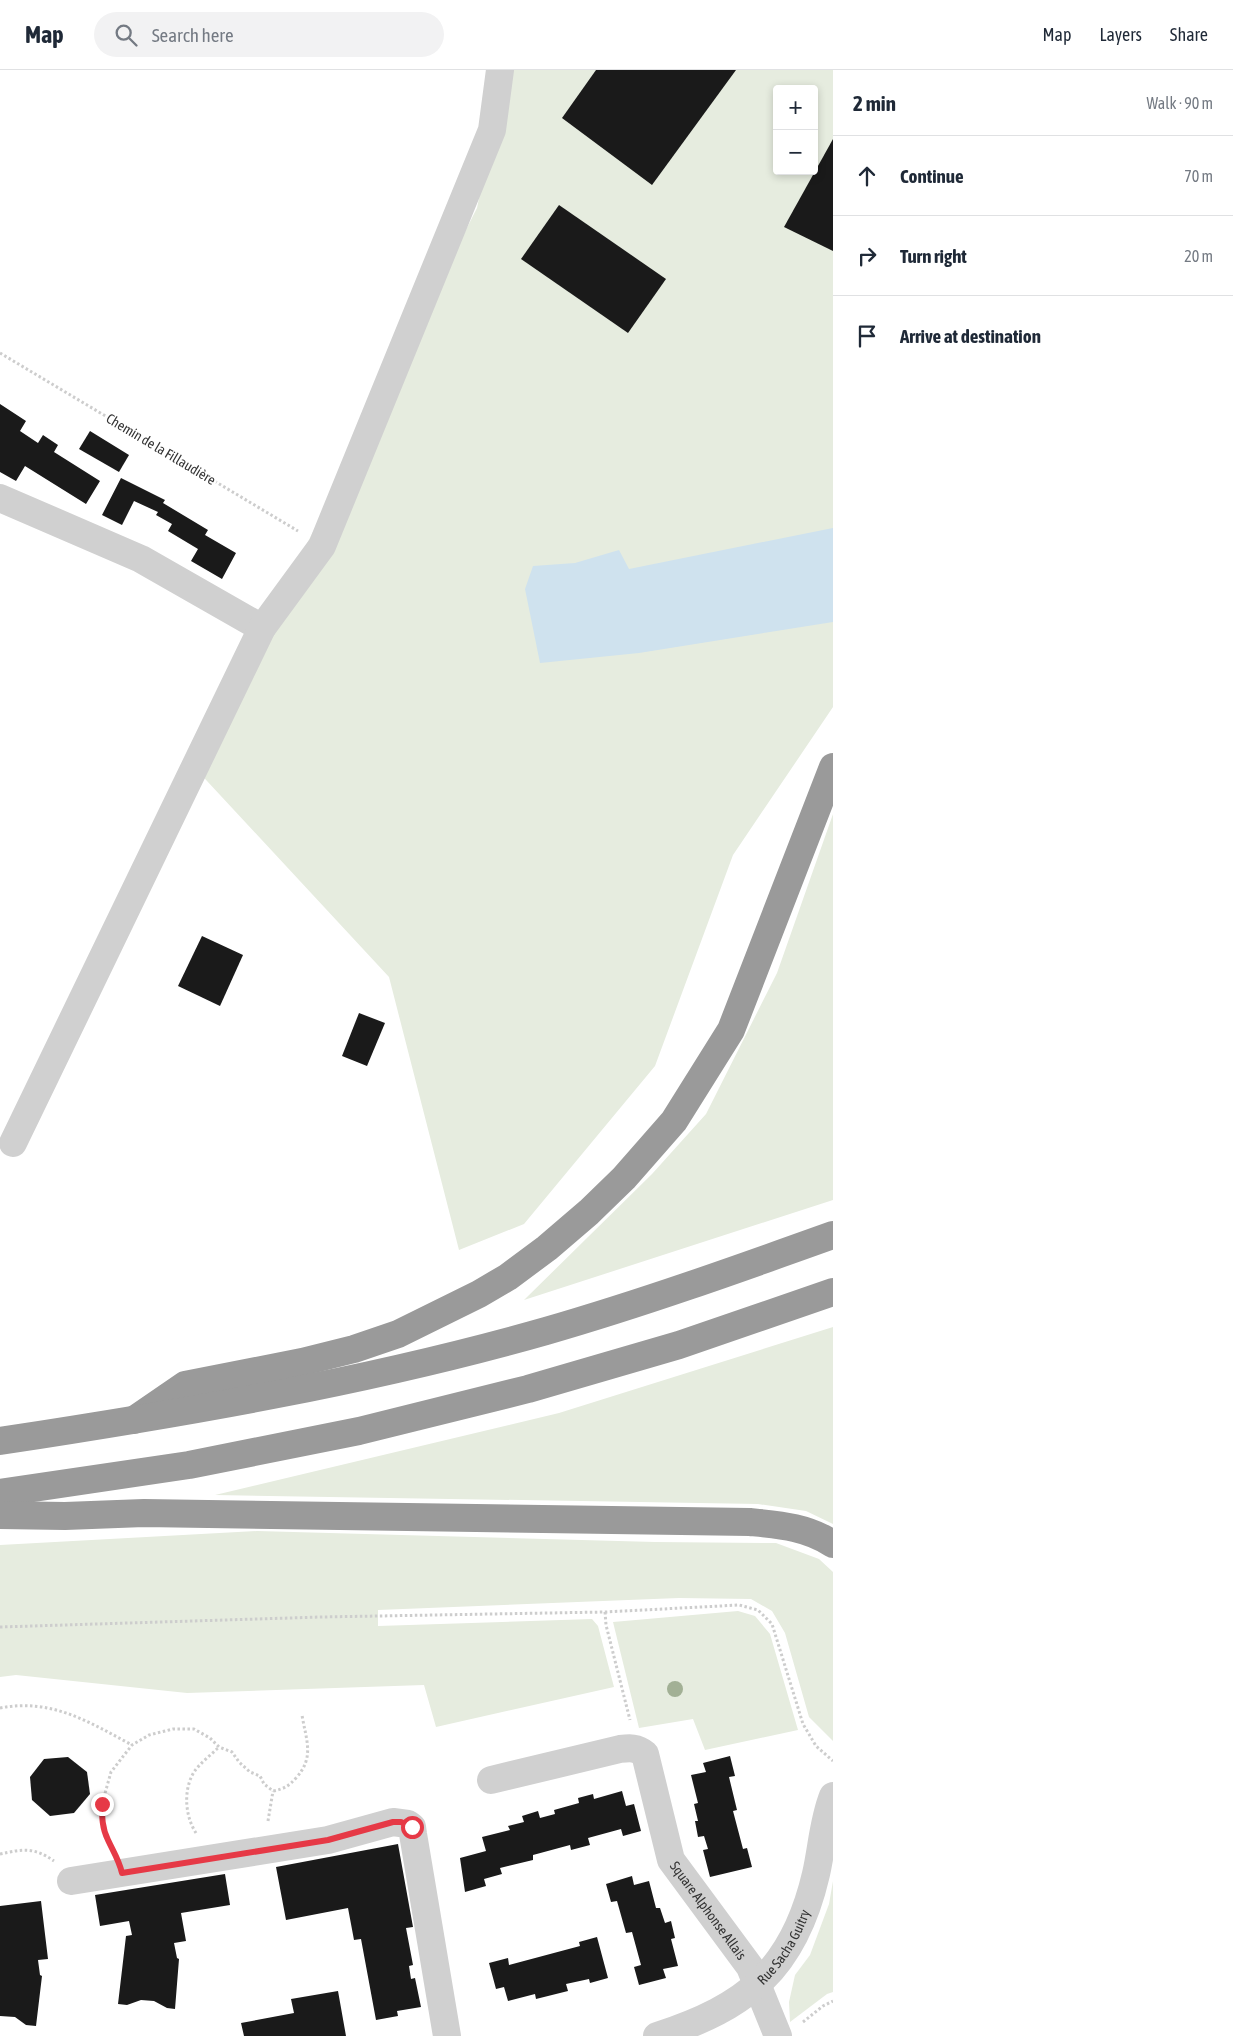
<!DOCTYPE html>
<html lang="en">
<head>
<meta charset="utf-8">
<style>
	body { margin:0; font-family:"Asap Condensed",sans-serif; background:#f2f2f3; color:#1f2937 }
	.controls { position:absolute; right:15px; top:15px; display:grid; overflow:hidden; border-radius:5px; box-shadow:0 2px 8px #0003 }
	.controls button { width:45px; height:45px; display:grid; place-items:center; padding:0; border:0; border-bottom:1px solid #e0e1e3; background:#fff; color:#1f2937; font:25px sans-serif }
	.stop { position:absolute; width:15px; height:15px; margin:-11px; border:4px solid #e63946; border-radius:50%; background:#fff }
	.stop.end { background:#e63946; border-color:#fff; box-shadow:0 1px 5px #0008 }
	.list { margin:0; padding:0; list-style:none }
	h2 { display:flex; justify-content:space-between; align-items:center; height:65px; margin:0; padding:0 20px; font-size:21px }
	h2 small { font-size:16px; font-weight:400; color:#747a83 }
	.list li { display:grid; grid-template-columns:32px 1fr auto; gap:15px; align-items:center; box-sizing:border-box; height:80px; padding:0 20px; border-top:1px solid #e0e1e3 }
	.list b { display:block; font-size:19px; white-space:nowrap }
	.list em { font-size:16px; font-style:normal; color:#747a83 }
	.icon { flex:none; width:28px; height:28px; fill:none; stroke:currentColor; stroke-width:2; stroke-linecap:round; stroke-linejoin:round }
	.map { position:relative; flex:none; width:833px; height:1966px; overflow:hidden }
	header { display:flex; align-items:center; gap:30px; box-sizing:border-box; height:70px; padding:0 25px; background:#fff; border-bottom:1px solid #e0e1e3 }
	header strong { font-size:24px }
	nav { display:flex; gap:28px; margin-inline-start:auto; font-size:18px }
	.search { width:350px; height:45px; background:#f2f2f3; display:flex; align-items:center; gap:12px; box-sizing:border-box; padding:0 18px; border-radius:28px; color:#747a83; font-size:19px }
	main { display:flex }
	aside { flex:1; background:#fff }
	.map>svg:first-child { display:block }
</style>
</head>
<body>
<header>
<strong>Map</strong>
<div class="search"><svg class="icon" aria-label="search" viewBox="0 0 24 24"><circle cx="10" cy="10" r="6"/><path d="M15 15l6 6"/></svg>Search here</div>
<nav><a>Map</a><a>Layers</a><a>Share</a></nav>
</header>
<main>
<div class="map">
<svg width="833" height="1966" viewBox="0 0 833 1966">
	<rect width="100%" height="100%" fill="#fff"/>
	<g fill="#e6ecdf" fill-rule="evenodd">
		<path d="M505,0H833V637L733,785L655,996L524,1154L459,1180L389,907L194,697L477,138ZM777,19H814V101H777Z"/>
		<polygon points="833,744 833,1130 524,1230 652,1104 706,1044 777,903"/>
		<polygon points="833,1257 833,1454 806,1441 758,1434 215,1425 559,1343"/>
		<polygon points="257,1461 655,1472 776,1473 819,1489 833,1502 833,1671 809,1647 785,1563 772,1541 751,1529 679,1528 378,1540 378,1556 592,1549 598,1556 614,1617 436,1657 424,1615 187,1623 16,1605 0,1607 0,1475"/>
		<polygon points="738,1541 755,1546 770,1564 798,1660 705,1680 693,1649 639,1658 613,1552"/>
		<polygon points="833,1811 833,1922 827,1924 790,1952 789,1932 795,1905 810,1885 829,1834"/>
	</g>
	<polygon fill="#cfe2ee" points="833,458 833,552 639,583 540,593 525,519 533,496 575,493 619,480 629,499"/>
	<g fill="#1a1a1a">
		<polygon points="596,0 736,0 652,115 562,48"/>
		<polygon points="833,69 833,181 784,157"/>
		<polygon points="559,135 666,209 628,263 521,189"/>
		<polygon points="0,334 26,351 20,361 38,373 43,365 58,375 54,382 100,411 86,434 25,396 16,411 0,402"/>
		<polygon points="90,361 129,385 119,402 79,379"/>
		<polygon points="121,408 165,430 163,433 208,460 205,465 236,483 222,509 191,491 198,479 168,461 172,454 156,445 158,442 134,431 122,455 102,445"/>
		<polygon points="202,866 243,885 220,936 178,916"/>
		<polygon points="359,943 385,953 367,996 342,986"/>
		<polygon points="730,1686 735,1706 729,1707 737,1740 733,1741 743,1779 747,1778 752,1797 710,1807 703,1780 708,1779 704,1766 698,1767 695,1751 698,1751 694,1734 698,1733 691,1705 706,1702 703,1693"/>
		<polygon points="68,1687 87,1702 90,1724 74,1743 50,1746 32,1730 30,1707 44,1689"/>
		<polygon points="622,1721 626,1736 634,1734 641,1761 623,1766 621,1759 588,1768 590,1775 571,1780 570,1775 533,1785 533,1790 500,1798 502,1804 484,1809 486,1816 465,1822 460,1788 486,1781 482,1767 510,1760 508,1756 524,1752 522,1746 538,1741 540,1748 555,1744 554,1740 579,1733 578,1728 593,1724 594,1729"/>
		<polygon points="398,1774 413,1857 406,1858 413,1895 409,1896 411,1909 415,1908 421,1937 397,1941 398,1946 376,1950 361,1869 354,1870 348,1838 286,1850 276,1797"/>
		<polygon points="225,1804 230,1835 181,1843 186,1871 174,1873 177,1888 179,1889 175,1939 167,1938 154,1931 141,1930 127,1935 118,1934 126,1866 132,1865 129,1851 100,1856 95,1825"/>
		<polygon points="632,1806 634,1815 649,1811 656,1838 660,1838 665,1853 671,1851 675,1868 671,1869 678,1896 663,1899 666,1908 639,1915 634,1897 641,1895 632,1862 626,1863 617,1831 611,1832 606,1814"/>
		<polygon points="41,1831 48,1889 38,1890 40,1905 42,1906 36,1956 26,1955 15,1947 0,1946 0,1836"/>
		<polygon points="597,1867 608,1908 590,1913 589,1909 566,1914 568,1921 536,1929 535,1924 508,1931 504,1917 496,1919 489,1893 508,1888 509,1895 580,1876 579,1872"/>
		<polygon points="338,1921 346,1966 244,1966 241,1953 294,1943 291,1929"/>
	</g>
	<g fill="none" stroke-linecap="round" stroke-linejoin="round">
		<g stroke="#cdcdcd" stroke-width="3" stroke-dasharray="2.5 2.5" stroke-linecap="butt">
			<polyline points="0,283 298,461"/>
			<polyline points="605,1542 606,1555 630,1650"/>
			<polyline points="0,1557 321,1547 605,1542 739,1535 758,1540 772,1554 803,1654 816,1676 833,1691"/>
			<path d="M0,1638C52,1628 89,1652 132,1675"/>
			<polyline points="268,1751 273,1721"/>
			<path d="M196,1763C185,1746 183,1720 194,1702C200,1693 211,1685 219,1677"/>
			<path d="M111,1776L102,1752V1734L111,1702L132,1675L149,1665L173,1659H194L210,1668L219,1677L232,1682L239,1692L250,1702L260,1706L264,1714L273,1721C284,1719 289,1716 296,1708C315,1687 306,1670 302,1645"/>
			<path d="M0,1784C23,1779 34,1777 54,1791"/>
			<polyline points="803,1952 823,1936 833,1931"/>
		</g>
		<g stroke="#d0d0d0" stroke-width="28">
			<polyline points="0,428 141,489 262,558"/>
			<polyline points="13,1073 262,558 322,476 492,60 500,0"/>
			<path id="s1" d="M491,1710L620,1679C629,1678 637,1677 645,1684L671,1790L750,1897L778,1966"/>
			<polyline points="71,1811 328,1770 393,1752 408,1754 412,1757 413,1764 447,1966"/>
			<path id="s2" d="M657,1966C747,1937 794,1899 816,1804C822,1778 823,1751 833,1726"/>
		</g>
		<g stroke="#9a9a9a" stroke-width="28">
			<polyline points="134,1350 185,1315 302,1292 354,1279 398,1264 479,1224 508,1207 547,1178 589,1142 624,1108 674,1051 731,960 833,697"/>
			<path d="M0,1371C184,1343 367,1312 546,1261C643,1233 738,1199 833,1165"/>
			<polyline points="0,1423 189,1395 359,1361 528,1319 679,1275 833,1222"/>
			<path d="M0,1445L65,1446L144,1443L750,1452C780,1455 807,1457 833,1474"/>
		</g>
	</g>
	<circle fill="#a2b095" cx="675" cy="1619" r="8"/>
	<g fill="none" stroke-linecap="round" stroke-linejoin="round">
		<path stroke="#e63946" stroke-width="6" d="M102,1734C102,1747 102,1758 108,1770C113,1781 119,1790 122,1803L328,1770L393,1752H401L412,1757"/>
	</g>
	<g text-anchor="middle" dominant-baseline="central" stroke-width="5" stroke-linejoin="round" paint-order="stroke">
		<g font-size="14" fill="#333" stroke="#fff">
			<text transform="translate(161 379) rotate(31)">Chemin de la Fillaudière</text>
			<text stroke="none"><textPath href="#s1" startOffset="331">Square Alphonse Allais</textPath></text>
			<text stroke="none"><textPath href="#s2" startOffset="160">Rue Sacha Guitry</textPath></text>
		</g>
	</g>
</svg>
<div class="controls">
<button>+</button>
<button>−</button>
</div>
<div class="stop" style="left:412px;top:1757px"></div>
<div class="stop end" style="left:102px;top:1734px"></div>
</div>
<aside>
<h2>2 min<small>Walk · 90 m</small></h2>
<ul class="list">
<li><svg class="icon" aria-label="ahead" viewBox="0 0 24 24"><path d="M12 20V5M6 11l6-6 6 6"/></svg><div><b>Continue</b></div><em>70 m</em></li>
<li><svg class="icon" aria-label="right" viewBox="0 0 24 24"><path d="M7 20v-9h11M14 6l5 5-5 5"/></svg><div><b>Turn right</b></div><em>20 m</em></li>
<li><svg class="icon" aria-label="arrive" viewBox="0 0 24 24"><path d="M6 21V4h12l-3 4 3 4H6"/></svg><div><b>Arrive at destination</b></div></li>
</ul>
</aside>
</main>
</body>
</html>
